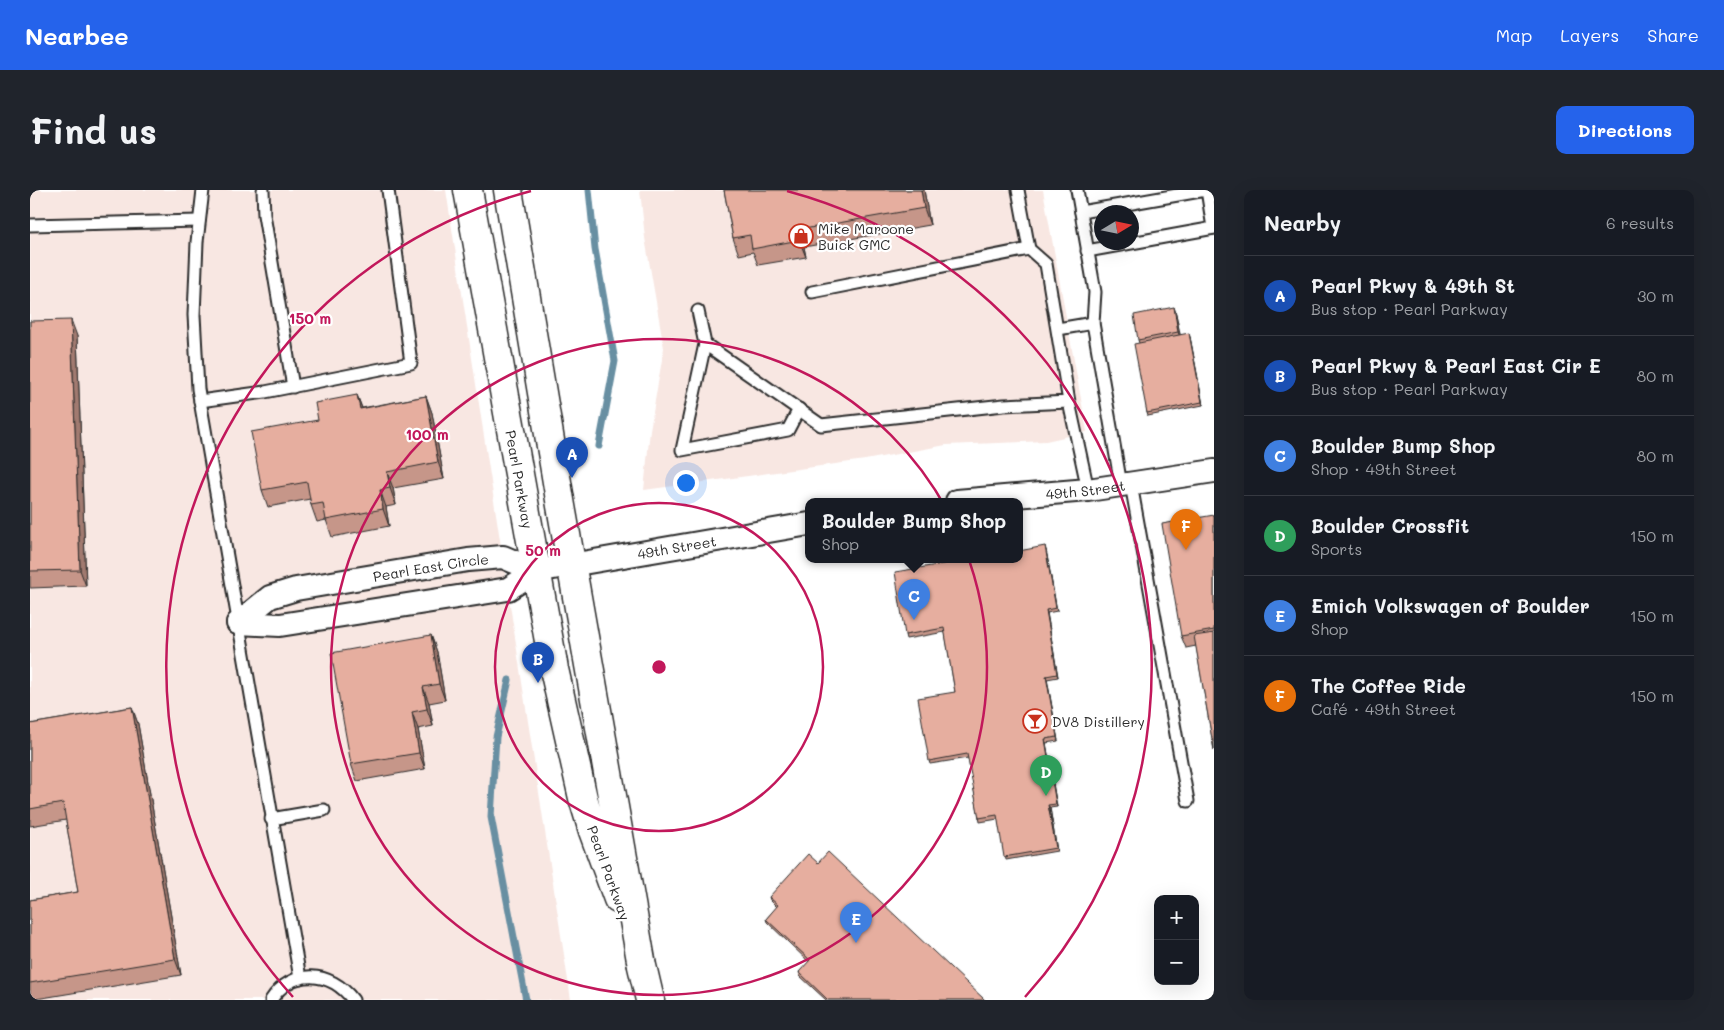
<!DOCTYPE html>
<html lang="en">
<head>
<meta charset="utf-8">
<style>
	body { margin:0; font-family:Mali,sans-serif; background:#20242c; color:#f1f3f6 }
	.controls { position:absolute; right:15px; bottom:15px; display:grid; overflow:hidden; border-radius:10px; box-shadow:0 5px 20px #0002 }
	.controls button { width:45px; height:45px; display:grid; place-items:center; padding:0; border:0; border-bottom:1px solid #363941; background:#171b24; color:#f1f3f6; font:25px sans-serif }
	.compass { position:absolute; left:1064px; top:15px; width:45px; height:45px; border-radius:50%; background:#171b24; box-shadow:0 5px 20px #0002; rotate:80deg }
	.you { position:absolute; left:655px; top:292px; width:18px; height:18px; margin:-12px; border:4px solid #fff; border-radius:50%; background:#1a73e8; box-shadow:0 0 0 8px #1a73e833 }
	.badge { display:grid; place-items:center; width:32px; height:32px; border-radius:50%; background:#2563eb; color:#fff; font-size:16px; font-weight:700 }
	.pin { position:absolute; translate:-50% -41px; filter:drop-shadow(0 1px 2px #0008) }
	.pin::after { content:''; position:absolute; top:26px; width:18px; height:15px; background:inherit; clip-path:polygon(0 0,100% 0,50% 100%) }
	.popup { position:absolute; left:775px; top:308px; width:218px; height:65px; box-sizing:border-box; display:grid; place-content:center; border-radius:10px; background:#171b24; filter:drop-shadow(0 1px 4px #0005); font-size:16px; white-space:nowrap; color:#9ea1a6 }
	.popup b { font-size:19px; color:#f1f3f6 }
	.popup::after { content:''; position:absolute; left:50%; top:100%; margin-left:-10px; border:10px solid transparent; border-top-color:#171b24 }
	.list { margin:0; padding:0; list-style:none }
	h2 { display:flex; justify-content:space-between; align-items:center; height:65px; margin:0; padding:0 20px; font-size:21px }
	h2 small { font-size:16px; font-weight:400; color:#9ea1a6 }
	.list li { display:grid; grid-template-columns:32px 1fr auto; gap:15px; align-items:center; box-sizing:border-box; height:80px; padding:0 20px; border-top:1px solid #363941 }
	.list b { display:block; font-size:19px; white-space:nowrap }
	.list p { margin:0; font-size:16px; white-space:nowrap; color:#9ea1a6 }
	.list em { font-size:16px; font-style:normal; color:#9ea1a6 }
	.map { position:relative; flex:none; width:1184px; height:810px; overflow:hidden; border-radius:10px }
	header { display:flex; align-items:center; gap:30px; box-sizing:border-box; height:70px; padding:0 25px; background:#2563eb; color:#fff }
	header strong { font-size:24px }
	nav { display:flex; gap:28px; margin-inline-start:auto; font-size:18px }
	.intro { display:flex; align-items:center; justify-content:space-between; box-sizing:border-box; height:120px; padding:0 30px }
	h1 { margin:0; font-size:35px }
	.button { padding:12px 22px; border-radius:10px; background:#2563eb; color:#fff; font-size:18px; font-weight:700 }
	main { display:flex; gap:30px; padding:0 30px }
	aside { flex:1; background:#171b24; border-radius:10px; box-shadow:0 5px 20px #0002 }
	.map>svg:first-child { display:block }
</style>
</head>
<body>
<header>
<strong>Nearbee</strong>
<nav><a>Map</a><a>Layers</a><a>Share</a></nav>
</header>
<div class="intro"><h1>Find us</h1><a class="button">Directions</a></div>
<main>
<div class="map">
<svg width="1184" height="810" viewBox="0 0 1184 810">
	<rect width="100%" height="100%" fill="#fff"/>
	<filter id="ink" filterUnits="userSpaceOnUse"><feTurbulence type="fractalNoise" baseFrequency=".02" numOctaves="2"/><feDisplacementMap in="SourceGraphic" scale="10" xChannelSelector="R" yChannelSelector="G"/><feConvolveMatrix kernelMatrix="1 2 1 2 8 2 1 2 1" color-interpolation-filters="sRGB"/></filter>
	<g filter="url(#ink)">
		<g fill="#f8e7e2">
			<polygon points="0,0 416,0 541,810 0,810"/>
			<polygon points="610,0 1013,0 1057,242 1016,251 916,255 835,270 614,300 620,240 634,158 615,48"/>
		</g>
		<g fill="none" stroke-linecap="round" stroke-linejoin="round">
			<g stroke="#678fa2" stroke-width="7">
				<polyline points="559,0 565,59 585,171 569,256"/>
				<polyline points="479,490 466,547 461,627 496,810"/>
			</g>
			<g stroke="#2b2b2b" stroke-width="15">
				<g id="lane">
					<polyline points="173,0 167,52 164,125 168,199 270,788"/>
					<polyline points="233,0 234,25 263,197"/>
					<polyline points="1047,0 1065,102 1063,133 1091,295"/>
					<polyline points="1177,0 1183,38"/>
					<polyline points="1051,22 1176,0"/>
					<polyline points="0,35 169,31"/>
					<polyline points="1057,61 1184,38"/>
					<polyline points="782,102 999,59"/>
					<polyline points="668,121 675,154 791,235 974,215 1039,212 1016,74 999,59 988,0"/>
					<polyline points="1028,139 1063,133"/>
					<polyline points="675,154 652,260 758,240 769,219"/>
					<polyline points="170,211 235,202 381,173 358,0"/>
					<polyline points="1039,212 1058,300"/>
					<polyline points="1101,294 1158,611"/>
					<polyline points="241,629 294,620"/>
					<path d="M241,810C262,778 300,780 323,810"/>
				</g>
			</g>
			<g stroke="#2b2b2b" stroke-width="26">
				<g id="street">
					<path id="s1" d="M927,311L1058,300L1184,281"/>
					<path id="s2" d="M208,433L250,435L478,399L506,381L779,334"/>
					<path id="s3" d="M208,433L240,407L266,399L438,370L473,367L506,381"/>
				</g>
			</g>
			<g stroke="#2b2b2b" stroke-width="31">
				<g id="secondary">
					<path id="s4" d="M438,0L524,479L553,608L563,641L588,709"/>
					<polyline points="478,0 531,316 612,776 620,810"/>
				</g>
			</g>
			<use href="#lane" stroke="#fff" stroke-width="11"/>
			<use href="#street" stroke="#fff" stroke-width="22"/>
			<use href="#secondary" stroke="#fff" stroke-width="28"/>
		</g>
		<g fill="#c69689" stroke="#2b2b2b">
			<polygon points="694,0 894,0 900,35 774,57 776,67 728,75 723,62 709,65 703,48"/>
			<polygon points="1144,117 1146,124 1150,145 1160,147 1173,215 1118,226 1117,223 1109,153 1108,150"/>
			<polygon points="0,131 47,146 56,396 0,398"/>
			<polygon points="327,205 332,218 396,206 402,223 414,289 363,298 366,315 356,317 359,336 302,347 296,330 287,332 281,315 280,309 238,317 232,300 288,230"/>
			<polygon points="1184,325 1184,560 1166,456 1156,458 1151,446"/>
			<polygon points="1016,360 1027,421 1017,423 1028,487 1017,489 1028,551 1016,553 1027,617 1020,618 1027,661 976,670 968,629 950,632 938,568 900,574 899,571 925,502 915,442 876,449 875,445"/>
			<polygon points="401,445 407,462 415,510 399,513 403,536 388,539 395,579 327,591 321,574"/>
			<polygon points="102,517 108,534 151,785 0,810 0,710 48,702 36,630 0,636 0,534"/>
			<polygon points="788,673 955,810 796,810 770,786 769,782 779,772 737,732 736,729 747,717 740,710 739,707"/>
		</g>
		<g fill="#a17a6f" stroke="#2b2b2b">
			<polygon points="891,0 894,0 900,35 894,18"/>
			<polygon points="768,40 774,57 776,67 769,50"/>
			<polygon points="1144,117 1146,124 1151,149 1148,142"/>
			<polygon points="41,130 47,146 56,396 50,380"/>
			<polygon points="1159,143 1160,147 1173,215 1172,212"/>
			<polygon points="327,205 333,221 330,219"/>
			<polygon points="396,206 402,223 414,289 408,272"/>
			<polygon points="357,282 363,298 366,315 360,298"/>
			<polygon points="350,300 356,317 359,336 353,319"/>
			<polygon points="1015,356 1016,360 1027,421 1026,418"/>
			<polygon points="1016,420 1017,423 1028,487 1027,484"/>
			<polygon points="401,445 407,462 415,510 409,494"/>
			<polygon points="1016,486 1017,489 1028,551 1027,547"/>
			<polygon points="393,497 399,513 403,536 397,519"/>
			<polygon points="102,517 108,534 151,785 145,769"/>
			<polygon points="382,522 388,539 395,579 389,563"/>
			<polygon points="1015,549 1016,553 1027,617 1026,614"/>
			<polygon points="1018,615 1020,618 1027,661 1026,658"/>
		</g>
		<g fill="#e6ae9f" stroke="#2b2b2b">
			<polygon points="694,0 891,0 894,18 768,40 769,50 722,59 720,45 703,48"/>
			<polygon points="1144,117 1148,142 1108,150 1104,125"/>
			<polygon points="41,130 50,380 0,381 0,131"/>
			<polygon points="1159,143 1172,212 1117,223 1104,154"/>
			<polygon points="327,205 330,219 396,206 408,272 357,282 360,298 350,300 353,319 296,330 293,313 281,315 277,292 232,300 221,242 288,230 285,213"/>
			<polygon points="1184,325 1184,440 1151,446 1132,334"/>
			<polygon points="1015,356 1026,418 1016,420 1027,484 1016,486 1027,547 1015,549 1026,614 1018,615 1026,658 974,667 967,625 949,628 937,564 899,571 888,508 925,502 914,438 875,445 865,382 943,369 989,369 989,361"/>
			<polygon points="1184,443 1184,560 1164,446"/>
			<polygon points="401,445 409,494 393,497 397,519 382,522 389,563 321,574 301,463"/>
			<polygon points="102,517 145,769 0,793 0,710 48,702 33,613 0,619 0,534"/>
			<polygon points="798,662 955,810 798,810 769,782 780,770 736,729 748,715 739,707 778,664 788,673"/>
		</g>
	</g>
	<g fill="none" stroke="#c2185b" stroke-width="2.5">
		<circle cx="629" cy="477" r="164"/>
		<circle cx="629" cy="477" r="328"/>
		<path d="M263 807A493 493 0 0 1 501 1M757 1A493 493 0 0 1 995 807"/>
	</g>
	<defs>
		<g id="shop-ring" transform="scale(1.25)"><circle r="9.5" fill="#fff" stroke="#c8321e" stroke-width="1.5"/><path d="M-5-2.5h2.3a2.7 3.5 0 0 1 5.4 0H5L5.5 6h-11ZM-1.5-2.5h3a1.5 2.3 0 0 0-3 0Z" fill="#c8321e"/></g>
		<g id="bar-ring" transform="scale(1.25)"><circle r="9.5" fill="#fff" stroke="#c8321e" stroke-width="1.5"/><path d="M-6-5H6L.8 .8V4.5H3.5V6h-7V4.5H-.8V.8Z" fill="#c8321e"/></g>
	</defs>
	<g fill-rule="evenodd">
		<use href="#shop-ring" x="771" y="46"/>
		<use href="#bar-ring" x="1005" y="531"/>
	</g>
	<g text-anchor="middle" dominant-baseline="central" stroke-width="4.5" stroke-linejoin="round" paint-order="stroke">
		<g font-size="14" fill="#2b2b2b" stroke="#fff" text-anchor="start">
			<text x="788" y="38">Mike Maroone<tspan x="788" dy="16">Buick GMC</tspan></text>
			<text x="1022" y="531">DV8 Distillery</text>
		</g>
		<g font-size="14" fill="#2b2b2b" stroke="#fff">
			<text stroke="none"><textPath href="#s4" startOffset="294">Pearl Parkway</textPath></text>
			<text stroke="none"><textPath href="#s1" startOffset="129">49th Street</textPath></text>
			<text stroke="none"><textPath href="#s2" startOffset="449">49th Street</textPath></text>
			<text stroke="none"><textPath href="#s3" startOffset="205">Pearl East Circle</textPath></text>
			<text transform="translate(579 683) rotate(70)">Pearl Parkway</text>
		</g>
	</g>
	<circle cx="629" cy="477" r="8" fill="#c2185b" stroke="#fff" stroke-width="2.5"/>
	<g font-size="15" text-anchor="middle" font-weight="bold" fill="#c2185b" stroke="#fff" stroke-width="4.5" stroke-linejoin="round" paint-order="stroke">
		<text x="280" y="134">150 m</text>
		<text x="397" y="250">100 m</text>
		<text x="513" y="366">50 m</text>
	</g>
</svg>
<div class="controls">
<button>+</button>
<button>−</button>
</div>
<svg class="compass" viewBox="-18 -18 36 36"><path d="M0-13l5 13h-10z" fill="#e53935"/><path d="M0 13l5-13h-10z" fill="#9ea1a6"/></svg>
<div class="you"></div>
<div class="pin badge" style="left:542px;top:288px;background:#1a4fb4">A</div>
<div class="pin badge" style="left:508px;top:493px;background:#1a4fb4">B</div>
<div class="pin badge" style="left:884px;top:430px;background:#3f7fe0">C</div>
<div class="popup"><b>Boulder Bump Shop</b>Shop</div>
<div class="pin badge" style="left:1016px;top:606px;background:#2e9e5b">D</div>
<div class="pin badge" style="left:826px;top:753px;background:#3f7fe0">E</div>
<div class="pin badge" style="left:1156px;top:360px;background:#e8710a">F</div>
</div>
<aside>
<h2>Nearby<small>6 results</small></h2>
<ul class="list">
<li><span class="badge" style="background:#1a4fb4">A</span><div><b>Pearl Pkwy &amp; 49th St</b><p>Bus stop · Pearl Parkway</p></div><em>30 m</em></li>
<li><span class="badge" style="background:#1a4fb4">B</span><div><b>Pearl Pkwy &amp; Pearl East Cir E</b><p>Bus stop · Pearl Parkway</p></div><em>80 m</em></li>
<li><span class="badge" style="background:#3f7fe0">C</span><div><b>Boulder Bump Shop</b><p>Shop · 49th Street</p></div><em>80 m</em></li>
<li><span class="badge" style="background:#2e9e5b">D</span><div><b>Boulder Crossfit</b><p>Sports</p></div><em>150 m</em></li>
<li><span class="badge" style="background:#3f7fe0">E</span><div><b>Emich Volkswagen of Boulder</b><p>Shop</p></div><em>150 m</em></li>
<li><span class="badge" style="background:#e8710a">F</span><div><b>The Coffee Ride</b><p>Café · 49th Street</p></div><em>150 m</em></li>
</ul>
</aside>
</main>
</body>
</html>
